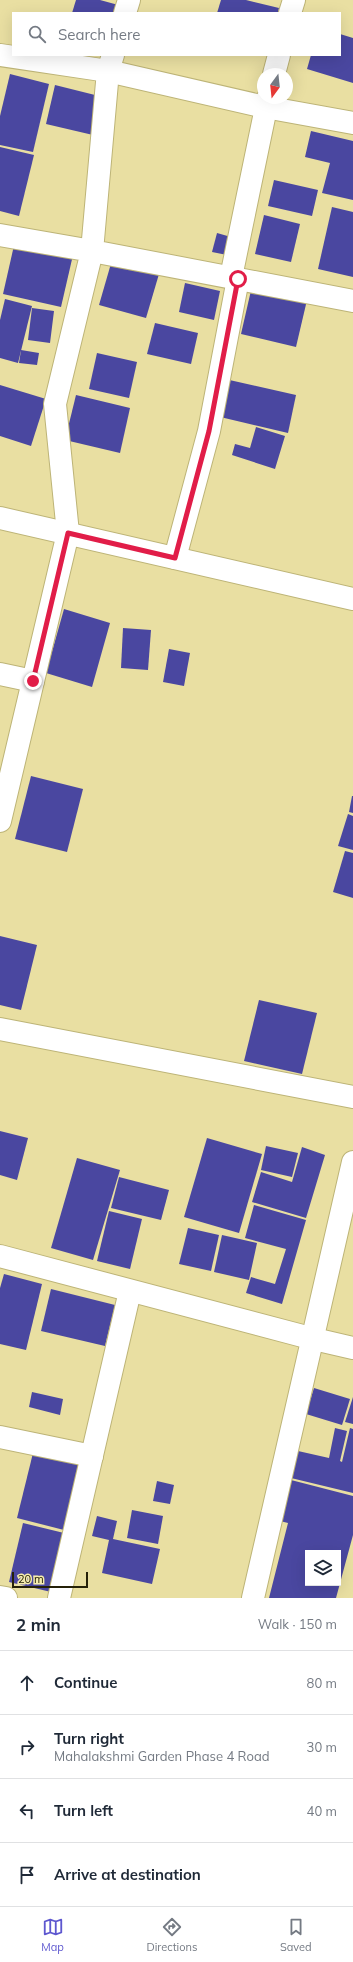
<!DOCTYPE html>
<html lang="en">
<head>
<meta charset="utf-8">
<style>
	body { margin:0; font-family:Mulish,sans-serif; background:#f2f2f3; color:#1f2937 }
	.controls { position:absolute; right:12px; bottom:12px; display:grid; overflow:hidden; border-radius:0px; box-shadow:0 4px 16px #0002 }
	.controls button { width:36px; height:36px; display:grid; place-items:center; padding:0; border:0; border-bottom:1px solid #e0e1e3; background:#fff; color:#1f2937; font:20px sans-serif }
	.compass { position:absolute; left:257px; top:68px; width:36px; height:36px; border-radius:50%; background:#fff; box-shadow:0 4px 16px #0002; rotate:195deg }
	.scale { position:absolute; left:12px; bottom:10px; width:76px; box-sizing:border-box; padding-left:4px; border:2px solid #252108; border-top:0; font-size:11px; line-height:14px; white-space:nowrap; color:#252108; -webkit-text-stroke:3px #f6edae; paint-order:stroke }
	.stop { position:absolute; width:12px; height:12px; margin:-9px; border:3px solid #e11d48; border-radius:50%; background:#fff }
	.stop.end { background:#e11d48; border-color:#fff; box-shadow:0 1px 4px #0008 }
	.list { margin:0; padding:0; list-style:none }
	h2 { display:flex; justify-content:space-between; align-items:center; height:52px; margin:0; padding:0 16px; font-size:17px }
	h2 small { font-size:13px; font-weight:400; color:#747a83 }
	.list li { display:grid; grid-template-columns:26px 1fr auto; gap:12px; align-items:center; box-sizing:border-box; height:64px; padding:0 16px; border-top:1px solid #e0e1e3 }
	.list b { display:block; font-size:15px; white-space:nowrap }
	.list p { margin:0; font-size:13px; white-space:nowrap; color:#747a83 }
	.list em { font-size:13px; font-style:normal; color:#747a83 }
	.icon { flex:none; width:22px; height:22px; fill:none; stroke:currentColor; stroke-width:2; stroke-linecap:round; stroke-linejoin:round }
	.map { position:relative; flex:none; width:353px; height:1598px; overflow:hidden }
	.search { position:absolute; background:#fff; box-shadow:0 4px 16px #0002; left:12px; right:12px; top:12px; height:44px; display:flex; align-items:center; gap:10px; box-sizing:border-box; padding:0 14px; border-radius:0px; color:#747a83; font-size:15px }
	.sheet { height:308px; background:#fff }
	nav { display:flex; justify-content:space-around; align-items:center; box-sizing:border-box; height:56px; border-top:1px solid #e0e1e3; background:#fff; font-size:11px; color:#747a83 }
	nav a { display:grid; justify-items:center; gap:2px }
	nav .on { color:#5d57cf }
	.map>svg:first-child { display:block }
</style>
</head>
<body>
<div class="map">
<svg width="353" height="1598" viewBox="0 0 353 1598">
	<rect width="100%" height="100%" fill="#e9dfa2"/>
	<g fill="#4a47a0" fill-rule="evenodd">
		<polygon points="76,0 100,0 122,6 120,13 72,13"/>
		<polygon points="221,0 246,0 279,8 278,13 217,13"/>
		<polygon points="340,34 353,38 353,83 307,69 311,55 340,55"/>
		<polygon points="10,74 49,84 33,152 0,145 0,116"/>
		<polygon points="55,85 103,97 93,135 46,124"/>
		<polygon points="311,131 353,141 353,200 322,193 330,163 305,157"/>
		<polygon points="0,147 34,155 19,216 0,211"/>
		<polygon points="274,180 318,190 312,216 268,206"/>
		<polygon points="332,207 353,212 353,277 318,269"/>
		<polygon points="264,215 300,224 291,262 255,254"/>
		<polygon points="217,233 231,237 227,255 212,252"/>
		<polygon points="15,241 73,255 61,307 3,294"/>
		<polygon points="112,260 159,274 146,318 99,305"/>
		<polygon points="185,283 220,291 214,320 179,312"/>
		<polygon points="252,286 307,300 296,347 241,334"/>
		<polygon points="5,299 32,306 18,363 0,358 0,320"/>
		<polygon points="32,308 54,311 50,343 28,340"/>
		<polygon points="155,323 198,333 191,364 147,354"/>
		<polygon points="21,350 39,353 37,365 19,363"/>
		<polygon points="97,353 137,362 129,398 89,389"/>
		<polygon points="225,379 296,395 288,433 216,416"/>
		<polygon points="0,385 46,399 31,446 0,436"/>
		<polygon points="76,395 130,408 120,453 65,440"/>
		<polygon points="256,427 285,436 275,469 232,455 235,444 250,448"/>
		<polygon points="64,609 110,623 92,687 46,673"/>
		<polygon points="123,628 151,630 148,670 121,668"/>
		<polygon points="169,649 190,653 184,686 163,682"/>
		<polygon points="31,776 83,789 67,852 15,839"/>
		<polygon points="352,796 353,796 353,813 349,812"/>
		<polygon points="348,814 353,816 353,850 338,846"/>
		<polygon points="345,851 353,853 353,898 333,892"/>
		<polygon points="0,936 37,945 21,1010 0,1005"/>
		<polygon points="259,1000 317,1013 302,1074 244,1061"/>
		<polygon points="0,1131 28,1138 17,1180 0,1175"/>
		<polygon points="207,1138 262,1154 239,1233 184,1217"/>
		<polygon points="266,1146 298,1153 292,1177 261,1170"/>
		<polygon points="302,1147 325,1155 306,1218 252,1202 261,1172 292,1182"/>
		<polygon points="77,1158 120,1170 93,1260 51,1248"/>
		<polygon points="119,1177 169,1190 161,1220 111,1208"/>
		<polygon points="254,1205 306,1220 282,1304 246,1293 251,1277 275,1284 286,1249 245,1238"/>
		<polygon points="109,1211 142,1219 130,1269 97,1261"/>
		<polygon points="188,1228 219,1235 211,1271 179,1264"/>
		<polygon points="222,1235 257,1243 249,1280 214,1272"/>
		<polygon points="4,1274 42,1284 26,1350 0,1344 0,1288"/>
		<polygon points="51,1289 115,1305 105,1346 41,1331"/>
		<polygon points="314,1388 350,1399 342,1425 306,1414"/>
		<polygon points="32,1392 63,1399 60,1415 29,1407"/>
		<polygon points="353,1397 353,1424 345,1422"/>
		<polygon points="335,1428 347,1431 340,1461 342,1462 350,1428 353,1429 353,1493 291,1478 298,1451 329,1458"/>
		<polygon points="33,1453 80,1465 64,1530 17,1518"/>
		<path d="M291,1480L353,1496V1535L336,1598H269L288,1523L280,1521ZM308,1553H338V1583H308Z"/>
		<polygon points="157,1481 174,1485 170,1504 153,1501"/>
		<polygon points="132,1510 163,1516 158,1544 127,1538"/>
		<polygon points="97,1516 117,1521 113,1539 160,1549 152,1584 102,1573 109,1540 92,1536"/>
		<polygon points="23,1523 64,1533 51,1592 9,1582"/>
	</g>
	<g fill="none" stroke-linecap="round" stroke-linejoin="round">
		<g stroke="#bdb477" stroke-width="24">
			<g id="minor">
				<polyline points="125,13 129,0"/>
				<polyline points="290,13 294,0"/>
				<polyline points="0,55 108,71 265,107 353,123"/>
				<polyline points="113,55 108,71 92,251 353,301"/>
				<polyline points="274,74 279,55"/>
				<polyline points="0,235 92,251 55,404 68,533 0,821"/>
				<polyline points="231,277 268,98"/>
				<polyline points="0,518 353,599"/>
				<polyline points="175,558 209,431 238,279"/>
				<polyline points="0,674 33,681"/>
				<polyline points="0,1029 353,1097"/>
				<polyline points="0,1256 314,1339 353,1348"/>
				<polyline points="0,1437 92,1456"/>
				<polyline points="0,1597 6,1598"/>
				<polyline points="59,1598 130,1291"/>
				<polyline points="253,1598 353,1162"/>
			</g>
		</g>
		<use href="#minor" stroke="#fff" stroke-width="22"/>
	</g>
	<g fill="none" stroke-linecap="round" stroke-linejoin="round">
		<polyline stroke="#e11d48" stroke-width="5" points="33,681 68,533 175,558 209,431 238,279"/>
	</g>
</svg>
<div class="controls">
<button><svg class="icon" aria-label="layers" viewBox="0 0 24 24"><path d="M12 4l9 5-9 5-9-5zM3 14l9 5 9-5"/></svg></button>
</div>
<svg class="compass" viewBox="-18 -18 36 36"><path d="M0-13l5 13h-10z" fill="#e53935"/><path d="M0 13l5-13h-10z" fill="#747a83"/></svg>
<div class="scale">20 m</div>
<div class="stop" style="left:238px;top:279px"></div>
<div class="stop end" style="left:33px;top:681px"></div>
<div class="search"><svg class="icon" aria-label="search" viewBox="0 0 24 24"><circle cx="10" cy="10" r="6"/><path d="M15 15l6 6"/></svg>Search here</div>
</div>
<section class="sheet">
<h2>2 min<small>Walk · 150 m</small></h2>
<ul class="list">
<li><svg class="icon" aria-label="ahead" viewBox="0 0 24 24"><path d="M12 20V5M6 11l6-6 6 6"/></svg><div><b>Continue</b></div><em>80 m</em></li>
<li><svg class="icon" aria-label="right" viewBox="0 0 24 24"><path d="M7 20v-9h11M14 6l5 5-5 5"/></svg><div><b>Turn right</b><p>Mahalakshmi Garden Phase 4 Road</p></div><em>30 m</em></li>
<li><svg class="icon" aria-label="left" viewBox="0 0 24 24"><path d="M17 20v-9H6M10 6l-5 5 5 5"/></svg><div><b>Turn left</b></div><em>40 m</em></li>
<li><svg class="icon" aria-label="arrive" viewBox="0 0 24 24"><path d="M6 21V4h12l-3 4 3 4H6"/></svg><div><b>Arrive at destination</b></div></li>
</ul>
</section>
<nav>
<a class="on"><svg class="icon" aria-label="map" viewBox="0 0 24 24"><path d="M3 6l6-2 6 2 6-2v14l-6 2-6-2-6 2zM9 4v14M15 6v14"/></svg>Map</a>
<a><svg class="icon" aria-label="directions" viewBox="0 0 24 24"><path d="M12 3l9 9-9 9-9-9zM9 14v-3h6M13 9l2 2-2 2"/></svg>Directions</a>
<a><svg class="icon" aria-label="saved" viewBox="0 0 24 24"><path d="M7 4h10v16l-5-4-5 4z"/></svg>Saved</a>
</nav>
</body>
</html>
